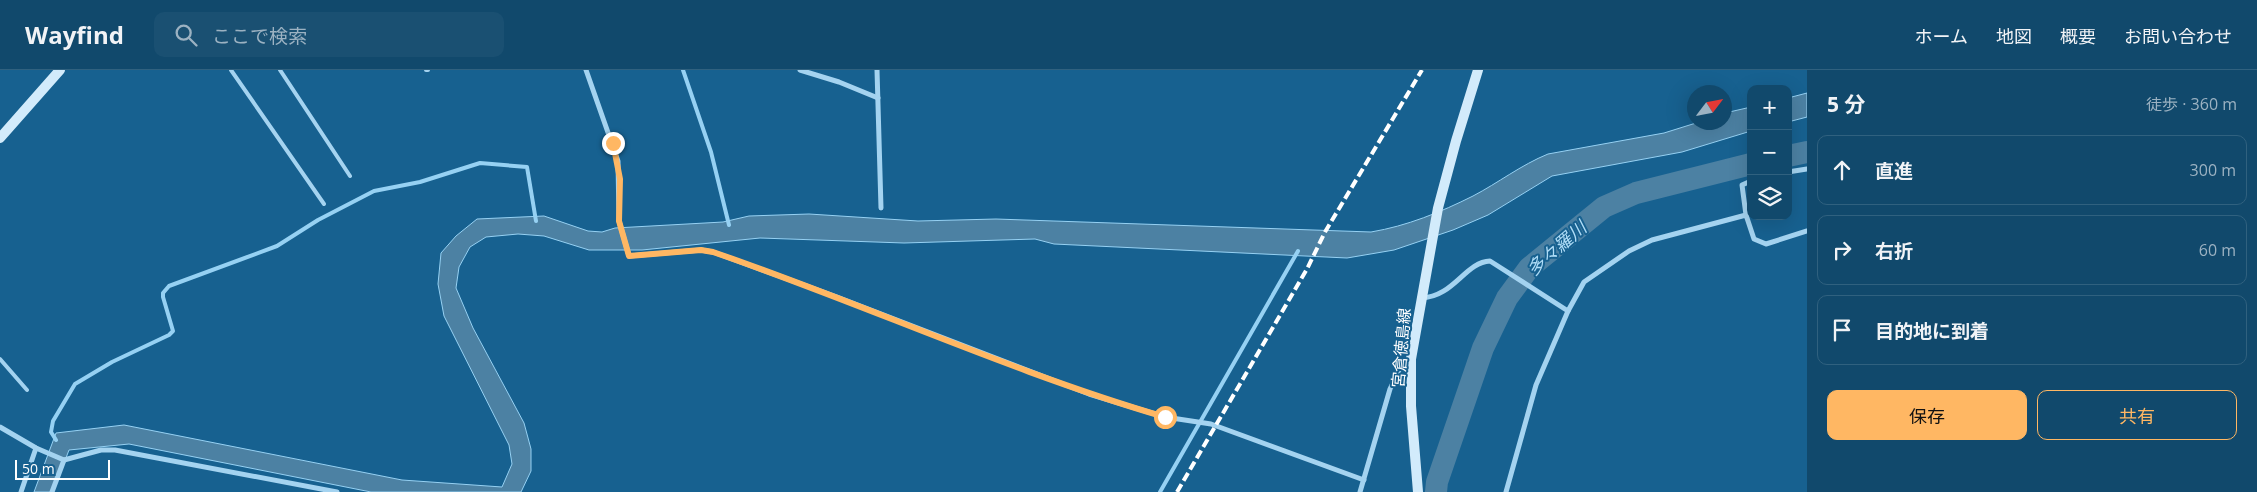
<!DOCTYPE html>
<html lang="ja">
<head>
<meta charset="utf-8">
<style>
	body { margin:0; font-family:"Open Sans","Noto Sans JP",sans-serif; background:#1a5072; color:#f1f3f6 }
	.controls { position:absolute; right:15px; top:15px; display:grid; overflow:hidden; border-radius:10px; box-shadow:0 5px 20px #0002 }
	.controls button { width:45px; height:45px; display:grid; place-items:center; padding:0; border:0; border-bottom:1px solid #30617f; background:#11496c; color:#f1f3f6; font:25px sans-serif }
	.compass { position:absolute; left:1687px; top:15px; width:45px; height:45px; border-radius:50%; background:#11496c; box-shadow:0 5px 20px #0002; rotate:58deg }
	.scale { position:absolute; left:15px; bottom:12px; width:95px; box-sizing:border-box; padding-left:5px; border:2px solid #fff; border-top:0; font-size:14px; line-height:18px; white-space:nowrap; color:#fff; -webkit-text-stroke:4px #176190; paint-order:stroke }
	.stop { position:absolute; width:15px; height:15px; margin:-11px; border:4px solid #ffb763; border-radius:50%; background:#fff }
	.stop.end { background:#ffb763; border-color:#fff; box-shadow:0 1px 5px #0008 }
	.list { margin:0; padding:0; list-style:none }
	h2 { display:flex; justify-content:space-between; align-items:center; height:65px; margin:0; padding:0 20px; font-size:21px }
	h2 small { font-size:16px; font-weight:400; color:#9cb2c2 }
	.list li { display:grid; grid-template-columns:32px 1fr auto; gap:15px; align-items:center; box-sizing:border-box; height:70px; margin:0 10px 10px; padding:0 10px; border:1px solid #30617f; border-radius:10px }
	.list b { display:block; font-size:19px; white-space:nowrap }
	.list em { font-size:16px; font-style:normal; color:#9cb2c2 }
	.actions { display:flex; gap:10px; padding:15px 20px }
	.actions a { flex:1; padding:11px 0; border:1px solid #ffb763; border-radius:10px; text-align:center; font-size:18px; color:#ffb763 }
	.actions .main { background:#ffb763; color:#111 }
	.icon { flex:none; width:28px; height:28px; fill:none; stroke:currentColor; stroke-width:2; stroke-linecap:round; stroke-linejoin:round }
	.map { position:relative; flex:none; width:1807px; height:422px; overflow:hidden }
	header { display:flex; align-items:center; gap:30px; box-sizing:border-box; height:70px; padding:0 25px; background:#11496c; border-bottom:1px solid #30617f }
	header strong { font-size:24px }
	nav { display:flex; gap:28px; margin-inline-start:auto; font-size:18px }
	.search { width:350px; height:45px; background:#1a5072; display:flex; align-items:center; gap:12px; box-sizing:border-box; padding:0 18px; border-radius:10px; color:#9cb2c2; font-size:19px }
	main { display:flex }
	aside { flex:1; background:#11496c }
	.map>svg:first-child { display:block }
</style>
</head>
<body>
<header>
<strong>Wayfind</strong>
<div class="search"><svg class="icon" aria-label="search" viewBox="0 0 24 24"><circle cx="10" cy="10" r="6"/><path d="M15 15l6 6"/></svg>ここで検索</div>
<nav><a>ホーム</a><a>地図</a><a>概要</a><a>お問い合わせ</a></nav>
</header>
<main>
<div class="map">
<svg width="1807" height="422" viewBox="0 0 1807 422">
	<rect width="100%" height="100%" fill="#176190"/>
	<g fill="#4c81a3" stroke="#96d1f3">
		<polygon points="1807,23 1807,47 1788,52 1788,28"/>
		<path d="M1751,37V61L1682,82L1552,106L1488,145L1453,160L1394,180L1347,188L1054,174L1035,169L904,173L760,168L642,180H589L544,166L518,164L486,167L470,177L459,197L456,218L473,258L524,353L531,379V401L521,422H371L129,374L69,380L53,422H34L56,363L124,355L402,410L502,417L512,394L509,375L444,246L438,214L441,183L456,166L477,149L544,146L588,161L602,162L615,158L723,152L749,146L809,144L918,151L996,149L1371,162C1407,156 1441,142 1473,126C1498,113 1521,95 1548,84L1664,63L1696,53L1724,52L1725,43Z"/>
	</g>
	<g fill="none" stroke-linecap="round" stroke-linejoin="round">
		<g stroke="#96d1f3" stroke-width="4">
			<polyline points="683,0 711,82 729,155"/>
			<polyline points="56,370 51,362 53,351 75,314 112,292 169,265 173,261 163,227 163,223 169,216 277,176 318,150 374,121 420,112 480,93 527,97 536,151"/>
			<polyline points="1160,422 1298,181"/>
		</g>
		<g stroke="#4c81a3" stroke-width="22">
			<polyline points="1788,86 1807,82"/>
			<polyline points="1436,422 1437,412 1483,278 1507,228 1529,198 1604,137 1636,123 1751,94"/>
		</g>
		<g stroke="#a4d3f0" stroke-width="4">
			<polyline points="231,0 324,134"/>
			<polyline points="280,0 350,106"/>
			<polyline points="426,0 428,0"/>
			<polyline points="0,289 27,320"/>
		</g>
		<g stroke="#a4d3f0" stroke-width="5">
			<polyline points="586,0 618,91 619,151 629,186 701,180 713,182 837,227 1089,324 1165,347 1211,354 1364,410"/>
			<polyline points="800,0 839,12 878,28"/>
			<polyline points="877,0 881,138"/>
			<polyline points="1788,102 1807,99"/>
			<polyline points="1746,145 1742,115 1751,111"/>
			<path d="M1421,228C1454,227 1465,192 1490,191L1568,241L1584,212L1629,181L1652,170L1746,145L1754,169L1766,174L1807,161"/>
			<polyline points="0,357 36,378 64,390 52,422"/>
			<polyline points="64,390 101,380 115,380 337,422"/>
			<polyline points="21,422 36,378"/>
			<polyline points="1360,422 1390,319 1402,294 1411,289"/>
			<polyline points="1506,422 1536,315 1568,241"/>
		</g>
		<g stroke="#d2ebfb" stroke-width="10">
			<polyline points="0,68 60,0"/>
			<polyline points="1418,422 1411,336 1411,289 1438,138 1456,71 1478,0"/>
		</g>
		<polyline stroke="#fff" stroke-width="4" stroke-dasharray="9 4" stroke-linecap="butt" points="1177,422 1307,199 1325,162 1422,0"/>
	</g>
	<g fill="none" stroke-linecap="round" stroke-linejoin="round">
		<path stroke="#ffb763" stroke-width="6" d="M613,73L620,109L619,151L629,186L701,180L713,182C864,234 1011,302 1165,347"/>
	</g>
	<g text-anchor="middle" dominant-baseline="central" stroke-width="4" stroke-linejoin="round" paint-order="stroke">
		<g font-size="16" fill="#fff" stroke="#176190">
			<text transform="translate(1401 278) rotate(-85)">宮倉徳島線</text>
		</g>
		<g font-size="18" font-style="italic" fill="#b0ddf7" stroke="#176190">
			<text transform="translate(1556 178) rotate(-41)">多々羅川</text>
		</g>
	</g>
</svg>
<div class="controls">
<button>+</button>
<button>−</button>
<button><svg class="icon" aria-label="layers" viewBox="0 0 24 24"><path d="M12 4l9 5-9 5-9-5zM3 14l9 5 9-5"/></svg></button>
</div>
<svg class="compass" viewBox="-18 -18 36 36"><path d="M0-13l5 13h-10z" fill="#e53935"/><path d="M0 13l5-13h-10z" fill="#9cb2c2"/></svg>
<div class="scale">50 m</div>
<div class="stop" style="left:1165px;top:347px"></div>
<div class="stop end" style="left:613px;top:73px"></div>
</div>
<aside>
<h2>5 分<small>徒歩 · 360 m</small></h2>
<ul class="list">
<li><svg class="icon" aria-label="ahead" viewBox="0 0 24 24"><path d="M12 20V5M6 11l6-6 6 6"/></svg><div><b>直進</b></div><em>300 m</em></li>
<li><svg class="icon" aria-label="right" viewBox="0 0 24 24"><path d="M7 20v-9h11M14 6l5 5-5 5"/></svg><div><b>右折</b></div><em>60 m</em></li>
<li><svg class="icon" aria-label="arrive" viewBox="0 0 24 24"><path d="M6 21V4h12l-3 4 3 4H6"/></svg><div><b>目的地に到着</b></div></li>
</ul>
<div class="actions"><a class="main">保存</a><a>共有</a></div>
</aside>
</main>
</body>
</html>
